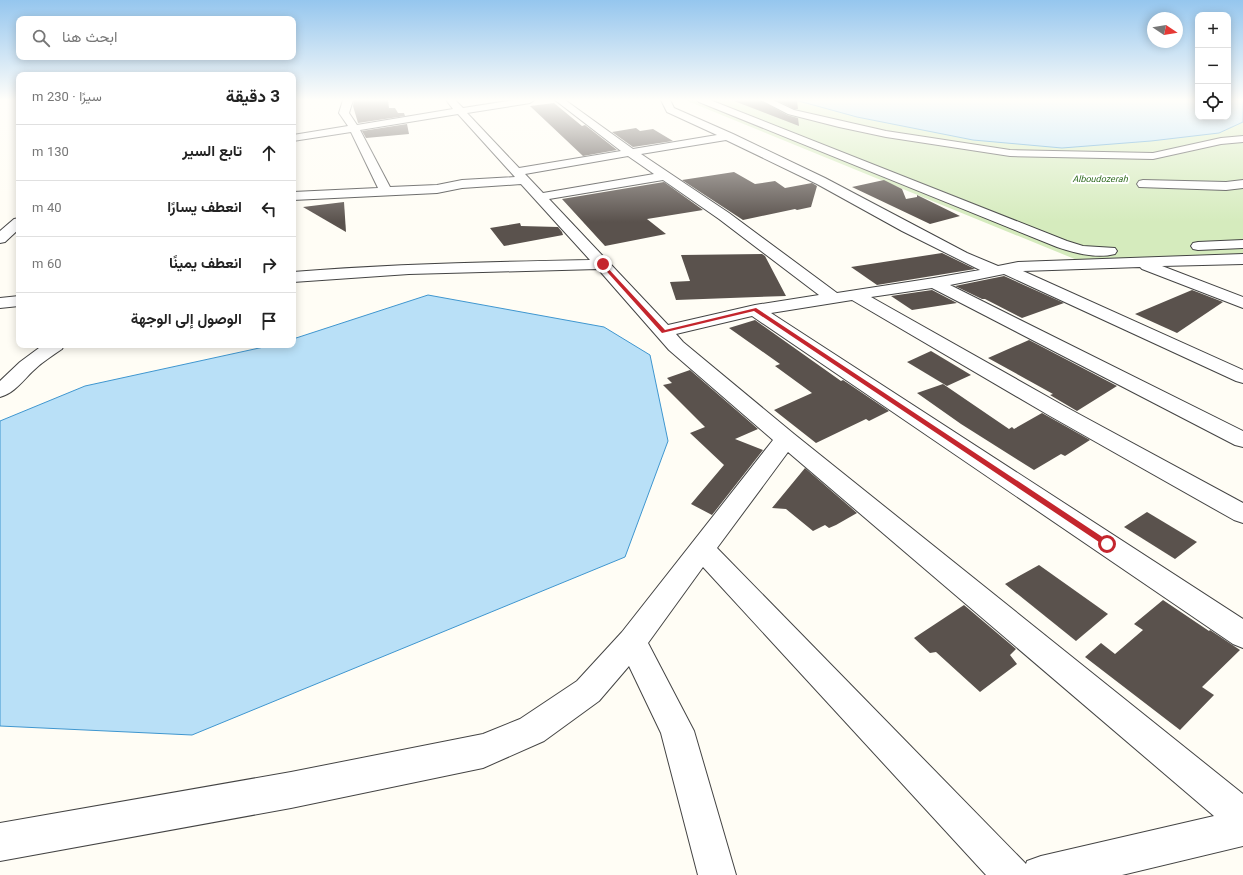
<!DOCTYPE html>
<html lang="ar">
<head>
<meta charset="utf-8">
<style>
	body { margin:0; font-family:Georgia,Vazirmatn,serif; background:#f6f6f6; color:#222; direction:rtl }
	.controls { position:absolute; right:12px; top:12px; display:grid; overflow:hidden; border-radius:8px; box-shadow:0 2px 10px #0003 }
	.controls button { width:36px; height:36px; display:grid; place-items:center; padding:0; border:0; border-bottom:1px solid #e0e0e0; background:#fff; color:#222; font:20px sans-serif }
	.compass { position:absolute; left:1147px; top:12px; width:36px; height:36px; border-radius:50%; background:#fff; box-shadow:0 2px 10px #0003; rotate:102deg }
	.stop { position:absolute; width:12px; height:12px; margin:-9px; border:3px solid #c4262e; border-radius:50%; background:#fff }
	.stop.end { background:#c4262e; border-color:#fff; box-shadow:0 1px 4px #0008 }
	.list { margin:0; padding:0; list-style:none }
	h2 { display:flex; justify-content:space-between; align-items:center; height:52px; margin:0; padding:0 16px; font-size:17px }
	h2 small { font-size:13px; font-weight:400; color:#767676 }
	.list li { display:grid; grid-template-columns:26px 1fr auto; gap:12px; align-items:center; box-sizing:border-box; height:56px; padding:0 16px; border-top:1px solid #e0e0e0 }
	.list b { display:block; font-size:15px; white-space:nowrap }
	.list em { font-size:13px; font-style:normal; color:#767676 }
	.icon { flex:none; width:22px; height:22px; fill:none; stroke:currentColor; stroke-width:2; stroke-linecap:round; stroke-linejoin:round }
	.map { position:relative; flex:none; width:1243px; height:875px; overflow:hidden; direction:ltr }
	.search { position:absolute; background:#fff; box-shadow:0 2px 10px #0003; left:16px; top:16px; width:280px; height:44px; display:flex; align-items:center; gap:10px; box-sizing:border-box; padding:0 14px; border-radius:8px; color:#767676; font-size:15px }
	.panel { position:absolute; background:#fff; box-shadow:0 2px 10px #0003; left:16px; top:72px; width:280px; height:276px; border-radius:8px; direction:rtl }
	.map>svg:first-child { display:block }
</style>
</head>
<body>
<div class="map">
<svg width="1243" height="875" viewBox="0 0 1243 875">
	<rect width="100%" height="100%" fill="#fffdf5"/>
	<polygon fill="#d5ebbd" points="685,100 1198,100 1198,117 1228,117 1228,100 1243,100 1243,254 1082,262"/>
	<g fill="#b9e0f7" stroke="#3f96cf">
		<polygon points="795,100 1198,100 1198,117 1228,117 1228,100 1243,100 1243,122 1219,133 1151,141 1062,148 973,140 857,117"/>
		<polygon points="428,295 604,327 650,355 668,441 625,557 192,735 0,726 0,421 85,386 273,345 293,345 293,339"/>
	</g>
	<g fill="#5a524d">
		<polygon points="354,100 388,100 389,108 395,108 398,113 404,113 405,116 358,123 353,106"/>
		<polygon points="734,100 760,100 787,115 798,118 799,126 734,101"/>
		<polygon points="776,100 797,100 798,109 794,109"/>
		<polygon points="554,103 582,126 585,125 617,150 583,156 530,106"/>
		<polygon points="407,124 409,134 366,138 362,131"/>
		<polygon points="636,128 640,131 653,129 673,141 633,147 612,132"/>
		<polygon points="734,172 755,184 775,181 785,188 812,183 817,186 811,207 797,210 795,209 743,220 682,180"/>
		<polygon points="884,180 902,189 906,199 917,197 917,195 960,216 930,224 852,187"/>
		<polygon points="664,182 703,210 647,219 666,234 605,246 562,199"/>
		<polygon points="344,202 346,232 303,207"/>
		<polygon points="520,223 521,226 558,227 562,232 563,235 504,246 490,228"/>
		<polygon points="942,253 975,269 877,285 851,267"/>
		<polygon points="762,254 765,256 786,296 676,300 670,282 690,281 681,255"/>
		<polygon points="1004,276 1064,303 1022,318 985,299 982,299 955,286"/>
		<polygon points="932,290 957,303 912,310 891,296"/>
		<polygon points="1192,290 1223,302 1177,333 1135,314"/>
		<polygon points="755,320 841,381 843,380 889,411 869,421 866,419 816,443 774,410 812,393 775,366 780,364 729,328"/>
		<polygon points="1029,340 1117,386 1077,411 1050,395 1053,394 988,358"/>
		<polygon points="931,351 971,375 947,386 907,362"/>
		<polygon points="690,370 758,429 735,439 763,450 712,515 691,504 724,465 690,433 705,427 663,385 672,383 667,378"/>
		<polygon points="943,384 1009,429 1012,427 1014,429 1042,413 1090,440 1065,456 1061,454 1034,470 961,424 917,393"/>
		<polygon points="805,468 857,513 836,525 829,528 825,525 813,531 786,509 772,508"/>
		<polygon points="1147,512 1197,542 1175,559 1124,527"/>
		<polygon points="1039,565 1108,614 1076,641 1005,584"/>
		<polygon points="1163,600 1209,631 1210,630 1240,650 1202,687 1214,695 1180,730 1085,657 1101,643 1115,654 1143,630 1134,624"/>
		<polygon points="964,605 1016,649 1010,655 1017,664 980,692 936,652 930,653 914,638"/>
	</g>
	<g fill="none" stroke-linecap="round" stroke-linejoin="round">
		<g stroke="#444" stroke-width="2">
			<g id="minor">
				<path d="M343,100H353L349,113L357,125L453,109L446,100H455L463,108L514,100H534L530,103L467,113L519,168L621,151L555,100H565L633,149L717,135L667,112L661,100H670L674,108L733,134L825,178L967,253L998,266L1018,262L1243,254V264L1162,266L1243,297V308L1142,269L1140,267L1023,271L1243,370V383L1236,381L1004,274L950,285L1243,431V447L1235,445L932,288L871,297L1064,406L1243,503V523L1234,520L1050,416L852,300L771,313L1243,619V648L1233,644L752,316L676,334L683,342L794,434L1243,794V846L1122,875H986L703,567L648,643L694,731L736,875H698L661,733L629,666L599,701L544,741L483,768L291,808L0,861V823L291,772L483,734L520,719L577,681L622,632L773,440L669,350L598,269L409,274L293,282V272C392,264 491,262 590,260L521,184L462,188L437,193L293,200V192L378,188L351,132L293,141V135L348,126L339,113ZM458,114L515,177L462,180L437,185L390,187L360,130ZM726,140L817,184L902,231L980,270L934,278L837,293L729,213L641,154ZM628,156L654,174L543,193L525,174ZM663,180L719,219L819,295L755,305L668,325L549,199ZM788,452L1214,816L1041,856L1027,861L1026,864L717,548Z"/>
				<path d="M697,100H710L1067,241L1083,246L1115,248L1117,251L1115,254C1096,259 1075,253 1057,247L699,102Z"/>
				<polygon points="761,100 773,100 794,110 886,131 1010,150 1153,153 1221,138 1243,136 1243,142 1221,144 1153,159 1010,156 886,137 839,127 788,114"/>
				<polygon points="1143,180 1226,182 1243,180 1243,188 1226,190 1139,187 1137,184 1139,181"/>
				<polygon points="19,218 19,229 5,242 0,243 0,231 14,219"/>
				<polygon points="1243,240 1243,248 1198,250 1193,249 1191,246 1193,243 1198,242"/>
				<polygon points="19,296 19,306 0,308 0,298"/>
				<path d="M43,345H64L62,349C52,356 42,362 34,370C23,380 15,393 0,397V381L20,362Z"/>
			</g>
		</g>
		<use href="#minor" fill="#fff" fill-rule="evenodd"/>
	</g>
	<linearGradient id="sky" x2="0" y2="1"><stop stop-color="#95c6ee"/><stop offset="0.45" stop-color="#fffefa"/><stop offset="1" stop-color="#fffefa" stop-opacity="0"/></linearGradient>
	<rect width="1243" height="222" fill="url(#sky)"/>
	<polygon fill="#c4262e" points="600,264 604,264 665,330 756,308 1110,542 1110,546 1105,546 754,311 662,333"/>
	<g text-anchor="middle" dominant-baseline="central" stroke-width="4" stroke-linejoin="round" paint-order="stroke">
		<g font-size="9" font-style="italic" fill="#2f6b1f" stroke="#fff">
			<text x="1100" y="180">Alboudozerah</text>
		</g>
	</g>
</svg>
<div class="controls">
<button>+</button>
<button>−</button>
<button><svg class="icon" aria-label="locate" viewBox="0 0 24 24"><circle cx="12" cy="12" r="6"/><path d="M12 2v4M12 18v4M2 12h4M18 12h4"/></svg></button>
</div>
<svg class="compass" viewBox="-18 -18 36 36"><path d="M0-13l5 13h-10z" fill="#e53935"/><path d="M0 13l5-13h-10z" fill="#767676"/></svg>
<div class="stop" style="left:1107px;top:544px"></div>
<div class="stop end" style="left:603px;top:264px"></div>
<div class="search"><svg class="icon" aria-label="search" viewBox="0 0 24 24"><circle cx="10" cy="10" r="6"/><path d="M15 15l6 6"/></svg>ابحث هنا</div>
<section class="panel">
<h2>3 دقيقة<small>سيرًا · 230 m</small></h2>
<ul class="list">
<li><svg class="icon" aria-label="ahead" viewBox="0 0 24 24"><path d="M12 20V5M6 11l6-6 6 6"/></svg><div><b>تابع السير</b></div><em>130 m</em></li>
<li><svg class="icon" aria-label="left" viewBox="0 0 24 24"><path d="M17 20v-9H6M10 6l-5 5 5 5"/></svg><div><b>انعطف يسارًا</b></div><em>40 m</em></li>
<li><svg class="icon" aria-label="right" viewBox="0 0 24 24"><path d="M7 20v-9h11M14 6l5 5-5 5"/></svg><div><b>انعطف يمينًا</b></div><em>60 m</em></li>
<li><svg class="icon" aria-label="arrive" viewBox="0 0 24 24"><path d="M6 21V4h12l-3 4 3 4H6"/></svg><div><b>الوصول إلى الوجهة</b></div></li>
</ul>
</section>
</div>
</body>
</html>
